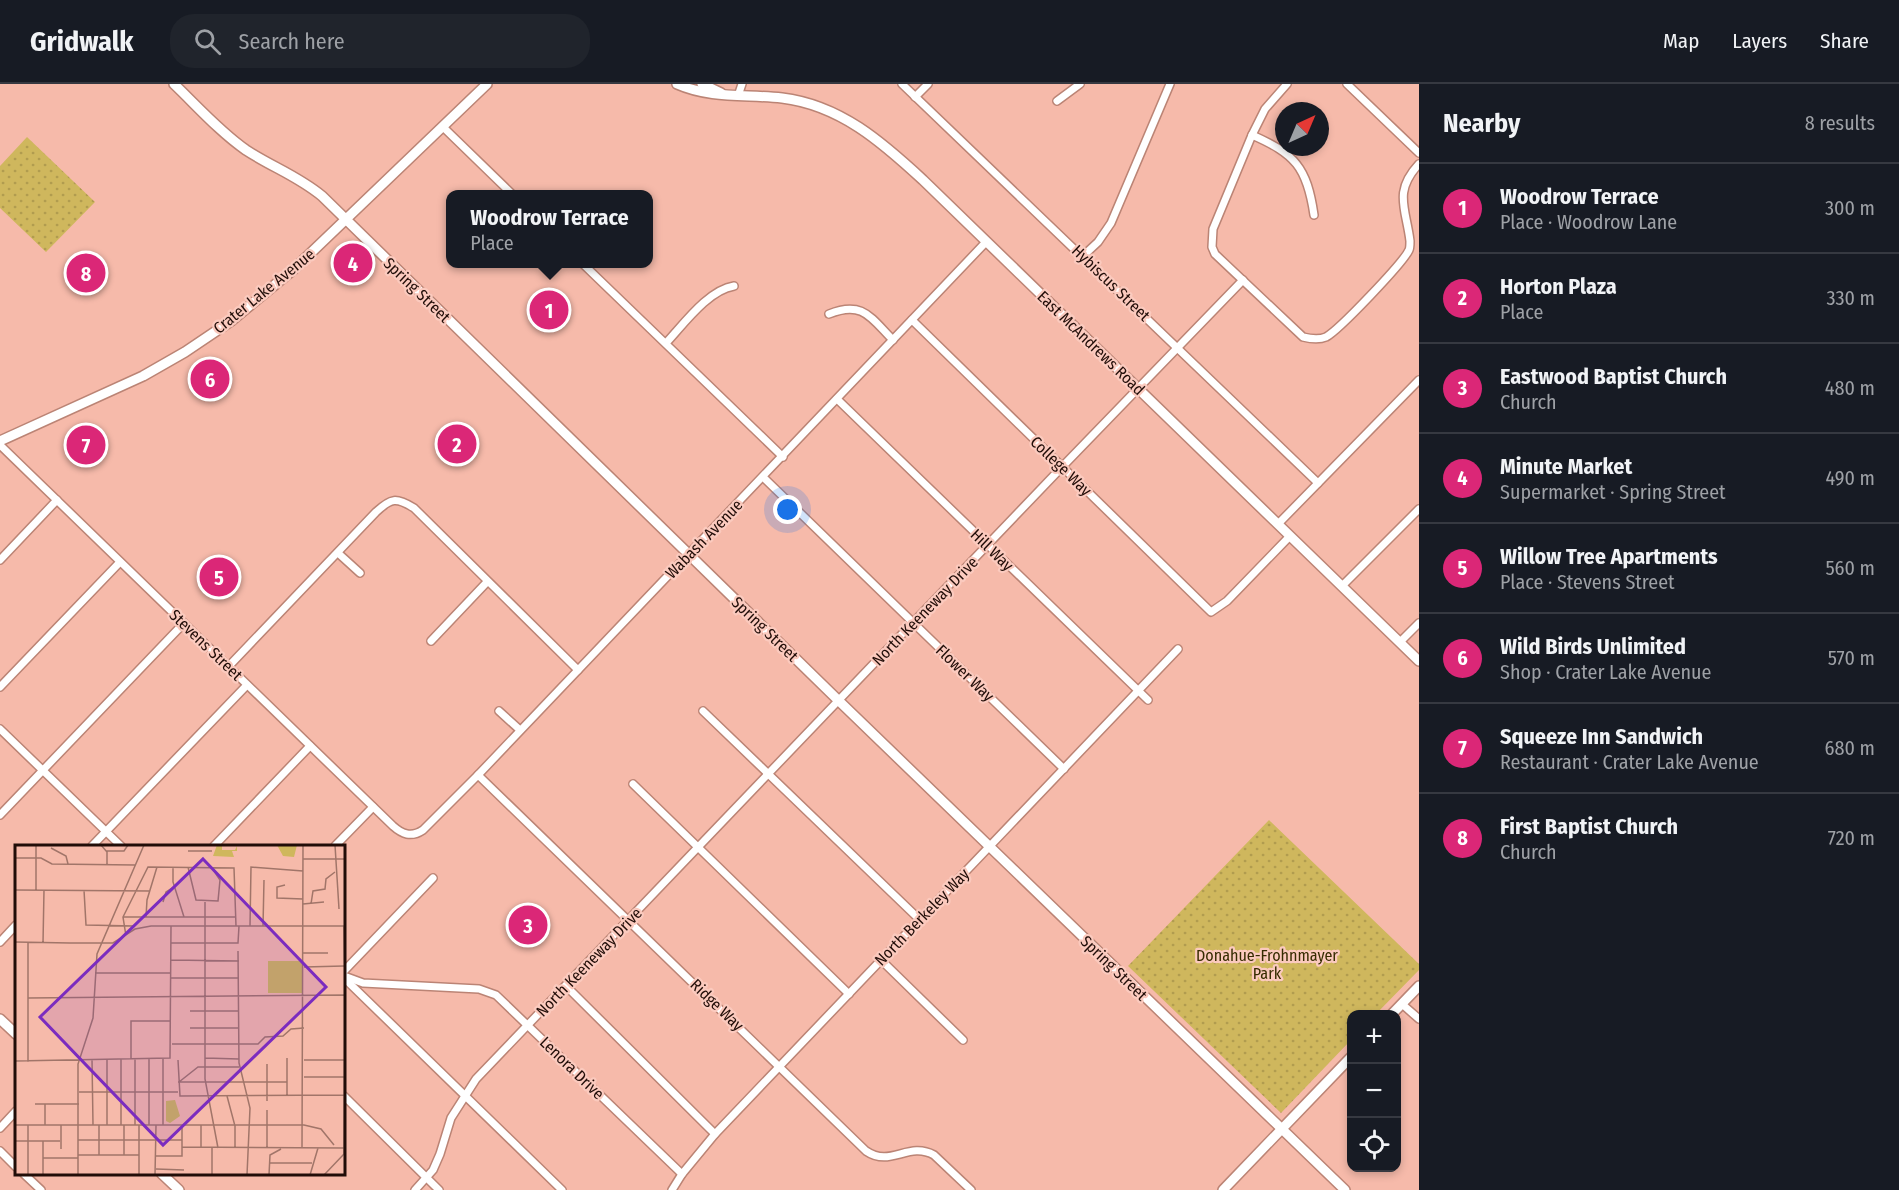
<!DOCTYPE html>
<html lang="en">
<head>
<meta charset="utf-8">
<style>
	body { margin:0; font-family:"Fira Sans Condensed",sans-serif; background:#20242c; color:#f1f3f6 }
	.controls { position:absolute; right:18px; bottom:18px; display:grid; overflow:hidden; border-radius:12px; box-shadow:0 3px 9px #0003 }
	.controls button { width:54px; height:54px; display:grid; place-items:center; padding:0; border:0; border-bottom:2px solid #363941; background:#171b24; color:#f1f3f6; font:30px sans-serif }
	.compass { position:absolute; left:1275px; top:18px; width:54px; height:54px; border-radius:50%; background:#171b24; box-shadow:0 3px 9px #0003; rotate:44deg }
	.you { position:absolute; left:788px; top:426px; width:21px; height:21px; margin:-15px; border:4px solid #fff; border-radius:50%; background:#1a73e8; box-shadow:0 0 0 9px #1a73e833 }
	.badge { display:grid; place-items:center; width:39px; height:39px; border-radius:50%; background:#db2777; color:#fff; font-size:20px; font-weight:700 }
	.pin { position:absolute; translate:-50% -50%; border:3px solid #fff; box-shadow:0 2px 6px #0006 }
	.popup { position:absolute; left:446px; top:106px; width:207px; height:78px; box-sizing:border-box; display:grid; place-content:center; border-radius:12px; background:#171b24; filter:drop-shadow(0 2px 4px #0005); font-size:20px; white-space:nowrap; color:#9ea1a6 }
	.popup b { font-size:22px; color:#f1f3f6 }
	.popup::after { content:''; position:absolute; left:50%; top:100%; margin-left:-12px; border:12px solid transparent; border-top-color:#171b24 }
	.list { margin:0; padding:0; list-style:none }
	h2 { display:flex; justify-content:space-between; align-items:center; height:78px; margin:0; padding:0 24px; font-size:26px }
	h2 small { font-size:20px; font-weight:400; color:#9ea1a6 }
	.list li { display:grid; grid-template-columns:39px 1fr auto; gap:18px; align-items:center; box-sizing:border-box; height:90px; padding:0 24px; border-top:2px solid #363941 }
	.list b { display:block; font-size:22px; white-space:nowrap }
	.list p { margin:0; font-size:20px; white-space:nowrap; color:#9ea1a6 }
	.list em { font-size:20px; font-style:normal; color:#9ea1a6 }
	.icon { flex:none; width:33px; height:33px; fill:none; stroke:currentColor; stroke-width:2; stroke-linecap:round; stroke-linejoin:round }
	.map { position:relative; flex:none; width:1419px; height:1106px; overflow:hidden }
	header { display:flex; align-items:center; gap:36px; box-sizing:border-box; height:84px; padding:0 30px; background:#171b24; border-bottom:2px solid #363941 }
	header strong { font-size:28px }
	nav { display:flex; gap:33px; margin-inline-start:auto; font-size:21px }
	.search { width:420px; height:54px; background:#20242c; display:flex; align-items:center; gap:15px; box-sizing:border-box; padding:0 21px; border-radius:24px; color:#9ea1a6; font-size:22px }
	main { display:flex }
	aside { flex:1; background:#171b24 }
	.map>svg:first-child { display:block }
</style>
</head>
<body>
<header>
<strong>Gridwalk</strong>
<div class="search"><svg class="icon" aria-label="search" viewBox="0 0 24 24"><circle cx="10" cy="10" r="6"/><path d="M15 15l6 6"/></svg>Search here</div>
<nav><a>Map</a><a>Layers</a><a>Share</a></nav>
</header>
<main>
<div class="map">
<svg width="1419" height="1106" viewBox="0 0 1419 1106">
	<defs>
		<pattern id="park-dots" width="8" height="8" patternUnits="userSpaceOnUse" patternTransform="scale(1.5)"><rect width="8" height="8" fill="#cfb75d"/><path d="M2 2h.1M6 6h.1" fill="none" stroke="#b19c4f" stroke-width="1.8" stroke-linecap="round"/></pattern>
	</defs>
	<rect width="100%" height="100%" fill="#f6baaa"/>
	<g fill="url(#park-dots)">
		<polygon points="27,53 95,118 46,168 0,124 0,82"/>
		<polygon points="1269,736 1419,880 1419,886 1376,930 1352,930 1351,956 1281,1029 1128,882"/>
	</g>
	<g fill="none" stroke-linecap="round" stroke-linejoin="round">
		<g stroke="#bb8475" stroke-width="10">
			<g id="street">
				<polyline points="902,0 1318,399"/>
				<path d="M1287,0L1265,25L1252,51L1213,145L1212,163L1215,170L1303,253C1311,255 1319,256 1326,253C1339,246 1403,179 1409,166C1410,164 1410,160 1410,157C1406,124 1393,108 1419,80"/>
				<polyline points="1347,0 1419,69"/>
				<polyline points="738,12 742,0"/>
				<polyline points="915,13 928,0"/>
				<polyline points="1057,17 1080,0"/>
				<polyline points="443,43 512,110"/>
				<path d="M1252,51C1295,70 1307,83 1314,131"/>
				<polyline points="1083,172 1098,158 1111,139 1170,0"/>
				<polyline points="583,180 783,373"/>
				<path d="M829,230C863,216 871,234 893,256"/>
				<polyline points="912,236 1211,528 1227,517 1290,452"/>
				<path d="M666,259C683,241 708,206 734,202"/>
				<polyline points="837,315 1148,616"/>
				<path d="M0,361L393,742C402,750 411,754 423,746L478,691L986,158"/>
				<polyline points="763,393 1064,685"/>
				<polyline points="1278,440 1419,296"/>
				<polyline points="338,469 360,489"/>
				<polyline points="0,476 57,416"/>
				<polyline points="1342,502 1419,425"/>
				<polyline points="431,557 487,498"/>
				<polyline points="1400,558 1419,539"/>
				<path d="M228,583L376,428C391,414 396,413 414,424L578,586"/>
				<polyline points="0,603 120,478"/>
				<polyline points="499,627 520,646"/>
				<polyline points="703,627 920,836"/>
				<polyline points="0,645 121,762"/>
				<path d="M478,691L866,1067C891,1084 908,1057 934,1071L971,1106"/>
				<polyline points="633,700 849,910"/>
				<polyline points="0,731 184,539"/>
				<polyline points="92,762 247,601"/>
				<polyline points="214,762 310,662"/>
				<polyline points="335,762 373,723"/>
				<polyline points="0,858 16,841"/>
				<polyline points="881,876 963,956"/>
				<polyline points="344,887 433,794"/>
				<polyline points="344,892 363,899 479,905 496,911 682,1090"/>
				<polyline points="344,894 562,1106"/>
				<polyline points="566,902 715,1050"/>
				<polyline points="1402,920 1419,935"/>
				<polyline points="344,1012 439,1106"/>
				<polyline points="0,1044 16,1027"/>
				<polyline points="0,1067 16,1083"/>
				<polyline points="24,1090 41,1106"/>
				<polyline points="415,1106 433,1086 440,1070 451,1034 476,995 1062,383 1243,196"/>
				<polyline points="672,1106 682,1090 715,1050 1178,565"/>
			</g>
		</g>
		<g stroke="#bb8475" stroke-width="12">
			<g id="secondary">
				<path d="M174,0C197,22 220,48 246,66C272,83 298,92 322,112L839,617L1345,1106"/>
				<path d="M677,0C711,15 746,10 782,14C840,21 882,58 923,96L1419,577"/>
				<polyline points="702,0 721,9"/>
				<polyline points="0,357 143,292 185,268 231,237 294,185 487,0"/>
				<polyline points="1392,930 1419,902"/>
				<polyline points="0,935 16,950"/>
				<polyline points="162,1090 179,1106"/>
				<polyline points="1223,1106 1352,972"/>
			</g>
		</g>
		<use href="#street" stroke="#fff" stroke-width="7"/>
		<use href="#secondary" stroke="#fff" stroke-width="9"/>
	</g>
	<g text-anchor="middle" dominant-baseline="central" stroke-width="4.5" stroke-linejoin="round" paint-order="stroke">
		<g font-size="16" fill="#210d08" stroke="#fbcabe">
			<text transform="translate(1111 199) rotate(44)">Hybiscus Street</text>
			<text transform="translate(417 206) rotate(44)">Spring Street</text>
			<text transform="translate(264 207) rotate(-39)">Crater Lake Avenue</text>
			<text transform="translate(1091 259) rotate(44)">East McAndrews Road</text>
			<text transform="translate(1061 382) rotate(44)">College Way</text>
			<text transform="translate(704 455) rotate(-46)">Wabash Avenue</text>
			<text transform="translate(992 466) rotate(44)">Hill Way</text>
			<text transform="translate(925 527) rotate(-46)">North Keeneway Drive</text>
			<text transform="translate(765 545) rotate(44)">Spring Street</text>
			<text transform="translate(206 561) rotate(44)">Stevens Street</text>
			<text transform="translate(965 589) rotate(44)">Flower Way</text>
			<text transform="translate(922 833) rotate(-46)">North Berkeley Way</text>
			<text transform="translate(589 878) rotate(-46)">North Keeneway Drive</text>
			<text transform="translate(1114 884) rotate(44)">Spring Street</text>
			<text transform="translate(717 921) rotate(44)">Ridge Way</text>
			<text transform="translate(572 984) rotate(44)">Lenora Drive</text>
		</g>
		<g font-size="16" fill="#362c01" stroke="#fbcabe">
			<text x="1267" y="871">Donahue-Frohnmayer<tspan x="1267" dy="18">Park</tspan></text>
		</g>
	</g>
	<g transform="translate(15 761)">
		<rect width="330" height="330" fill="#f6baaa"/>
		<path d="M202,0H207V5H220L222,1V6H217L219,12L198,11ZM262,0H282L279,12L268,11ZM160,255L165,271L155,278L151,276V256Z" fill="#cfb75d"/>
		<path d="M253,116H287V148H253Z" fill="#cfb75d"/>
		<path fill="none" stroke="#a17569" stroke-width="1.5" d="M21,0V45M86,0L92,7V20M320,0L324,64M36,3L51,11L53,19M91,6H109L113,0M173,6H197M0,13H26L37,19L120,20M288,14H330M158,22V37L169,72M173,22L181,55L203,56L205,35L197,23M270,40L262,42V53L288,54M0,45L135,46M69,45L71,80L119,81M148,57L151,47L159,42M190,57V234L203,303M288,59L309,57M296,59L298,46L310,44L311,34L320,27M108,72H221M131,72L132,55L142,22M235,81L236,22L288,26M248,81L249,35M329,81L330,134M111,91L108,72L133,22L219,23L221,81M0,97L55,98M13,98V217M28,98L29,45M53,98H98L120,84L136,81H330M156,98H223L224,81M223,106L224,218L235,263L232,330M288,108H313M156,115L224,116M289,122L329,121M80,128H156M156,133H223M13,153L330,150M175,166H224M175,183H224M157,199H243L250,192L268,191L276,184L289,183M190,213L224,214M272,213V250M77,214L78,280M92,214V280M106,214V280M116,214V176H156M120,214V280M134,214V280M148,214V280M163,215L165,251L330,250M289,215H330M0,216L155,213L156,81M252,219V256M289,232H330M163,237H272M164,237L183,222H224M64,247H163M212,251L220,281V303M20,259H64M252,265V302M0,280H63M30,280V259M46,280V304M63,280H289L306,284L319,300M109,280V310M63,295H167M0,296H45M28,296V330M167,302L329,303M287,302L288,0M186,303V280M197,303V330M63,310H124M84,310V280M141,311H167V280M28,313H63M254,318H297M141,324L169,325M13,330V280M63,330V219L78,173L82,109L129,0M124,330V280M140,330L141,280M254,330L255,310L266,304M295,330L303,303M309,330L329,309L330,150"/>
		<path fill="#7b2cbf" fill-opacity="0.15" stroke="#7b2cbf" stroke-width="3" d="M188,14L311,142L148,300L25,172Z"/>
		<rect width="330" height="330" fill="none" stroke="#210d08" stroke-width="3"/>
	</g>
</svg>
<div class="controls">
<button>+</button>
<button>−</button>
<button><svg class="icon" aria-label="locate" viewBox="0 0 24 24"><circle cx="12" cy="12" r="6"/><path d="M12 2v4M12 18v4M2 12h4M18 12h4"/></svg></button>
</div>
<svg class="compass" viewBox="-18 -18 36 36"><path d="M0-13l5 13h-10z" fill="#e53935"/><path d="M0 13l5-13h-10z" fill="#9ea1a6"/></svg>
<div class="you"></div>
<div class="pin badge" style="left:549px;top:226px">1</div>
<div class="popup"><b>Woodrow Terrace</b>Place</div>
<div class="pin badge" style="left:457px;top:360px">2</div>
<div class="pin badge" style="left:528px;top:841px">3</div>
<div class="pin badge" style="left:353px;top:179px">4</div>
<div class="pin badge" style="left:219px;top:493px">5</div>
<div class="pin badge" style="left:210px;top:295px">6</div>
<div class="pin badge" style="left:86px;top:361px">7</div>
<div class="pin badge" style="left:86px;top:189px">8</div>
</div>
<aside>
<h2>Nearby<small>8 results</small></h2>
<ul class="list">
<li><span class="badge">1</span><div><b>Woodrow Terrace</b><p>Place · Woodrow Lane</p></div><em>300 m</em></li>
<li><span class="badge">2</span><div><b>Horton Plaza</b><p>Place</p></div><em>330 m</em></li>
<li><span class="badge">3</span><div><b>Eastwood Baptist Church</b><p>Church</p></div><em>480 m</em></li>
<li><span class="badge">4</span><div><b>Minute Market</b><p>Supermarket · Spring Street</p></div><em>490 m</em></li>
<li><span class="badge">5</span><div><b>Willow Tree Apartments</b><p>Place · Stevens Street</p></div><em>560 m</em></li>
<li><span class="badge">6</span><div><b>Wild Birds Unlimited</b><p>Shop · Crater Lake Avenue</p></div><em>570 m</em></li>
<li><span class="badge">7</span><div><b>Squeeze Inn Sandwich</b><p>Restaurant · Crater Lake Avenue</p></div><em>680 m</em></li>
<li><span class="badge">8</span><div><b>First Baptist Church</b><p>Church</p></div><em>720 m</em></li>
</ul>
</aside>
</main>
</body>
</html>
